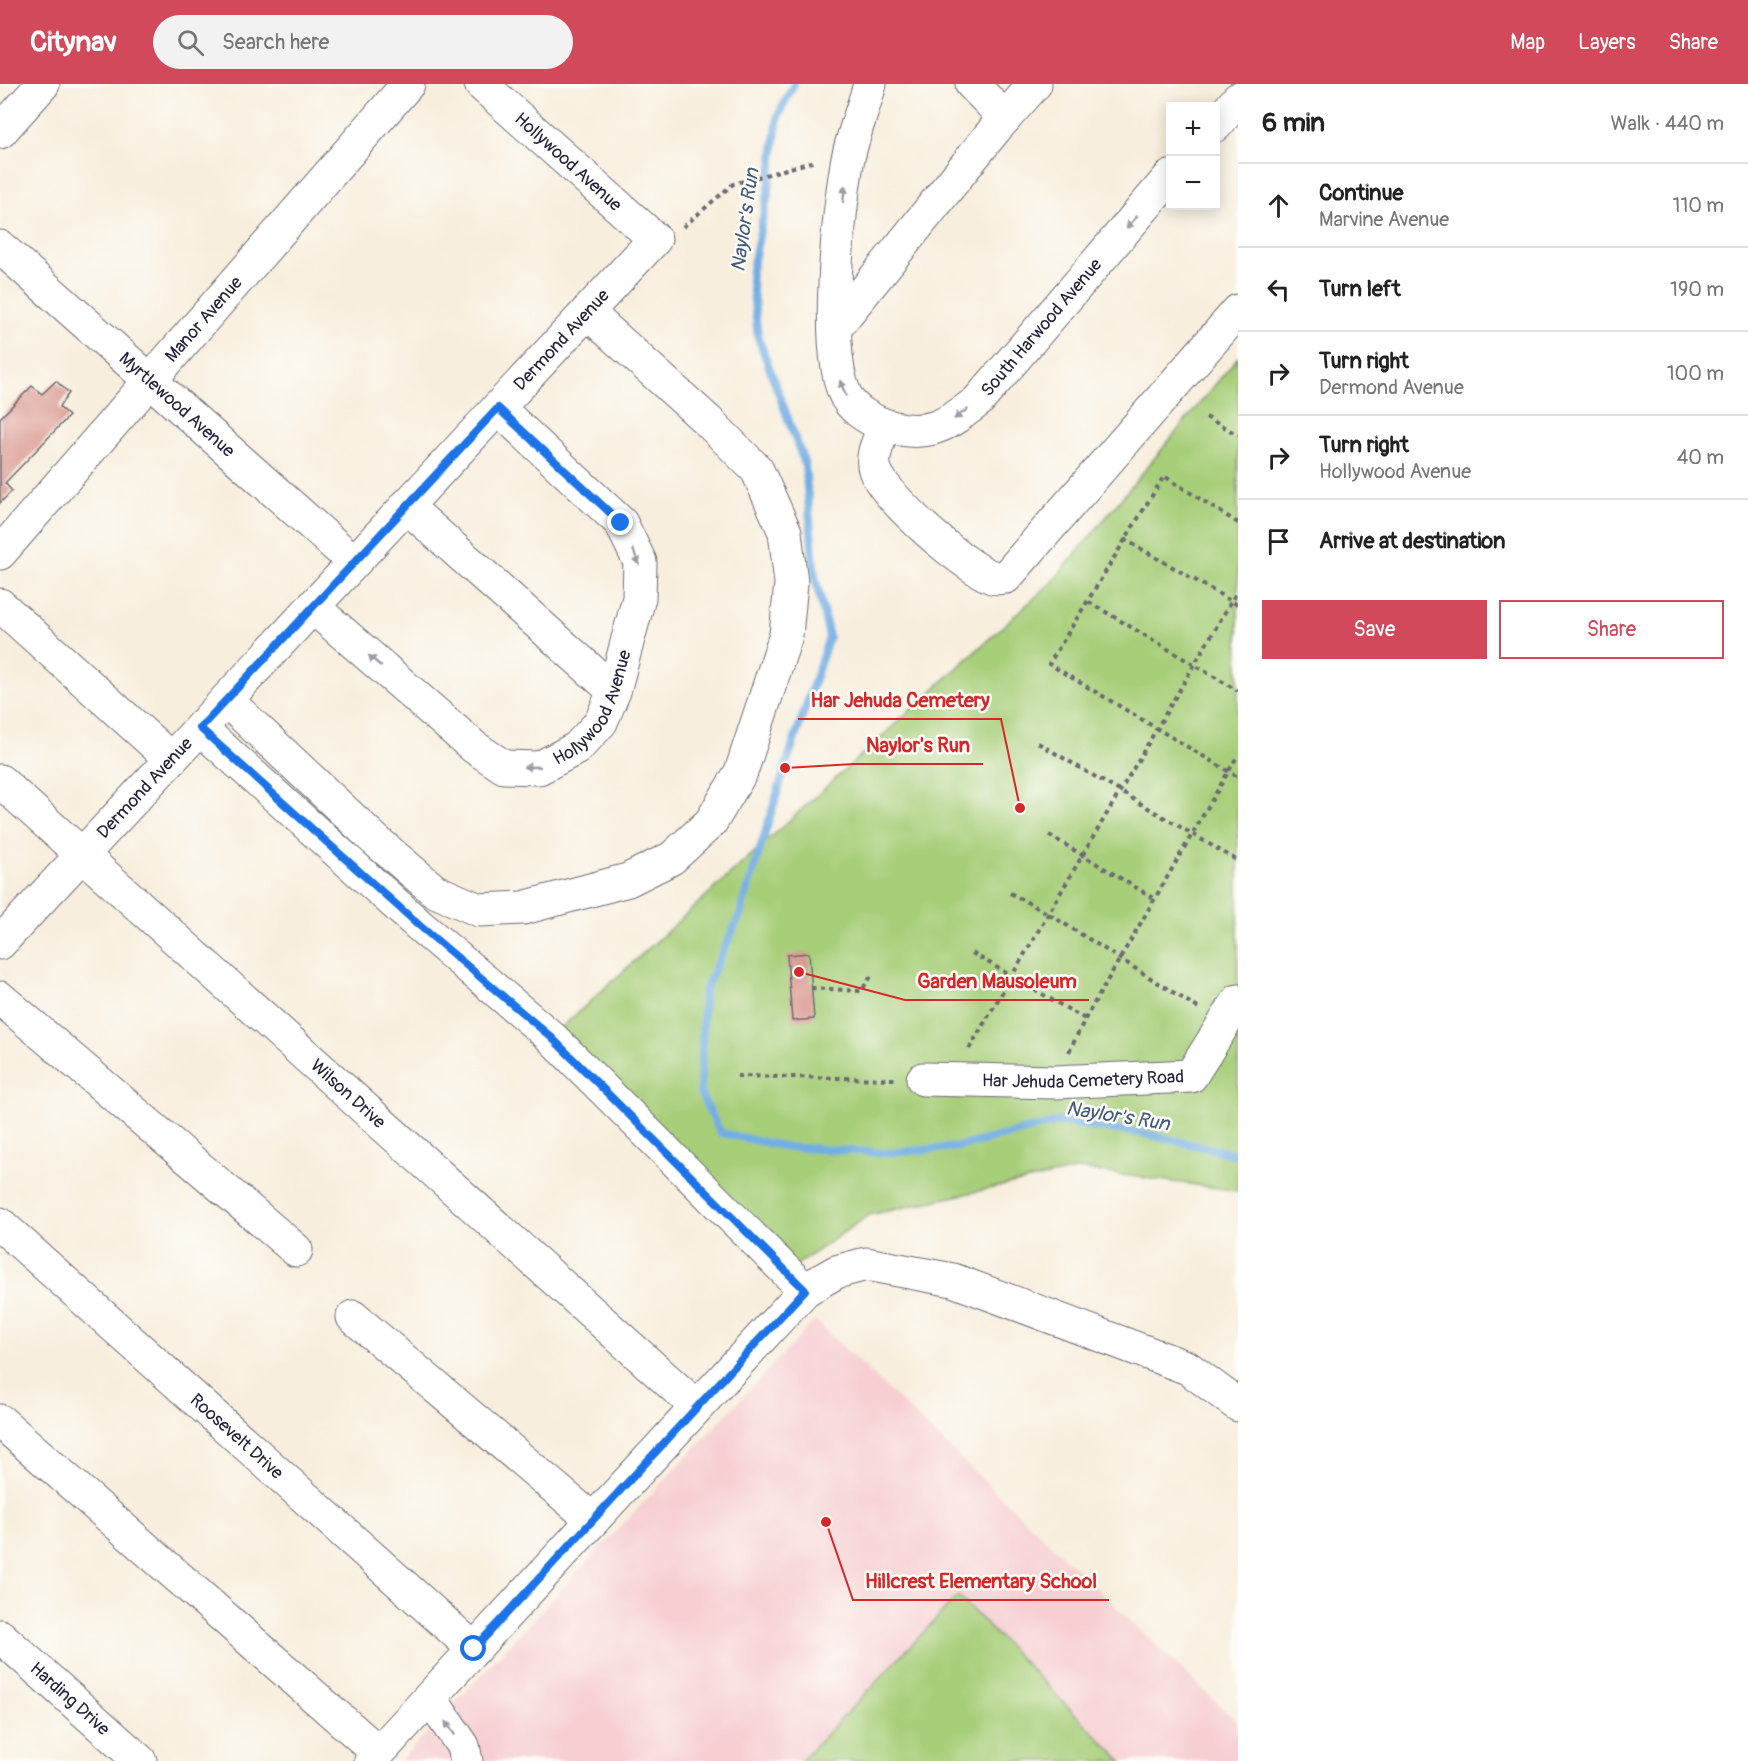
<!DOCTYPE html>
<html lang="en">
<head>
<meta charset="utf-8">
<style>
	body { margin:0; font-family:Pangolin,sans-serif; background:#f2f2f2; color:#222 }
	.controls { position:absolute; right:18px; top:18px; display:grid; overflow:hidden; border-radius:0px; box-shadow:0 3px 15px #0003 }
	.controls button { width:54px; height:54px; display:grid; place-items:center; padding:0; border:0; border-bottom:2px solid #e0e0e0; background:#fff; color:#222; font:30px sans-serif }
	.stop { position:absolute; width:18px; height:18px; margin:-14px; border:4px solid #1a73e8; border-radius:50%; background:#fff }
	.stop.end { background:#1a73e8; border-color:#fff; box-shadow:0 2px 6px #0008 }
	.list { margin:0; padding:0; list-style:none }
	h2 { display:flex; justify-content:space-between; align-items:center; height:78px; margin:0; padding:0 24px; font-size:26px }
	h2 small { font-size:20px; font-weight:400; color:#767676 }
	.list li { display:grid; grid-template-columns:39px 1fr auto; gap:18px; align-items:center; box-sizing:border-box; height:84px; padding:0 24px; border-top:2px solid #e0e0e0 }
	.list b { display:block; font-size:22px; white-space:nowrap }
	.list p { margin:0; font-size:20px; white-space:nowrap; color:#767676 }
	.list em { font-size:20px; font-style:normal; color:#767676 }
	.actions { display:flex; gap:12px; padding:18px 24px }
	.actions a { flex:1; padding:14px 0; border:2px solid #d1495b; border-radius:0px; text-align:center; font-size:21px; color:#d1495b }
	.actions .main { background:#d1495b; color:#fff }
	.icon { flex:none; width:33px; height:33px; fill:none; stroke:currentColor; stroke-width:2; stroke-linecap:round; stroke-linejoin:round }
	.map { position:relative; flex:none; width:1238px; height:1677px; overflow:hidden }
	header { display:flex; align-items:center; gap:36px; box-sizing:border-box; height:84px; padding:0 30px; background:#d1495b; color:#fff }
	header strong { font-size:28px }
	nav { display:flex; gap:33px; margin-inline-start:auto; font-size:21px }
	.search { width:420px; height:54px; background:#f2f2f2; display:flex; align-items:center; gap:15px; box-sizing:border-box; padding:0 21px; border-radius:33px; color:#767676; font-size:22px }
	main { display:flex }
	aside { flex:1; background:#fff }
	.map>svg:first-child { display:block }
</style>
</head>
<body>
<header>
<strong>Citynav</strong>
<div class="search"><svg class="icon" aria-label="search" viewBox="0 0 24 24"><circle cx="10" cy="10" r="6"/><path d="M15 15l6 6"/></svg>Search here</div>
<nav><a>Map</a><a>Layers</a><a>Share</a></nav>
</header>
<main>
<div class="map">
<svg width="1238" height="1677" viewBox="0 0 1238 1677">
	<rect width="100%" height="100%" fill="#fdfcf7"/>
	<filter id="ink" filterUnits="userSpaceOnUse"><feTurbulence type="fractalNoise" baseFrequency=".0167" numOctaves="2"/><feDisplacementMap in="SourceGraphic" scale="12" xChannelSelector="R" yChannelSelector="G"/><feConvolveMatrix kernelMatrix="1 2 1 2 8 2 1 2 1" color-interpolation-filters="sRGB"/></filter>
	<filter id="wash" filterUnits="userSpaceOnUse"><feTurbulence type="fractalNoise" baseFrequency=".008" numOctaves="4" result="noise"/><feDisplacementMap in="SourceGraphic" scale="24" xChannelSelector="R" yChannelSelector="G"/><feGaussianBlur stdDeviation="1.35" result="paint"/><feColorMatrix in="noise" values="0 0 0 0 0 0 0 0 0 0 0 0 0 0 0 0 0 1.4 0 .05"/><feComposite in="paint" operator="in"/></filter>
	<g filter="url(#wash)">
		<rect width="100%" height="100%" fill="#f8eedd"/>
		<polygon fill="#f7cfd3" points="815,1236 1238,1639 1238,1677 400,1677"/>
		<g fill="#a7ce79" stroke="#64785a" stroke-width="1.5">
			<polygon points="1238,273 1238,1107 1080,1085 869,1131 792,1184 551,953 1054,496"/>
			<polygon points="958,1512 1122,1677 801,1677"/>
		</g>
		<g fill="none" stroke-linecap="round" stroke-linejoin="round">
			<polyline stroke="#72aee3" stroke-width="8" points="794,0 778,32 769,105 751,190 758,253 805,381 815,492 829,553 785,684 740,831 704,908 700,1009 721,1049 787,1063 887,1069 957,1063 1058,1038 1146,1050 1238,1071"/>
		</g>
		<g id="blocks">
			<g fill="#d9978f">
				<polygon points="56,297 69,309 59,323 69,332 5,399 12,407 0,419 0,334 32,302 42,310"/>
				<polygon points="809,869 814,935 792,937 787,871"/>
			</g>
		</g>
	</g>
	<g filter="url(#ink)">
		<use href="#blocks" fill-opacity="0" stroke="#6d6974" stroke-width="1.5"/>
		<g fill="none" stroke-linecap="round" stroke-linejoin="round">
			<g stroke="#6d6974" stroke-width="35">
				<g id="minor">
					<path id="s1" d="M870,0C863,26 852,53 847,79C839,129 823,272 847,314C854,327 874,338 887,342C928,354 947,341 978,317L1170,93"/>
					<polyline points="972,0 1005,34"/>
					<polyline points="1216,41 1238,15"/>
					<polyline points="0,48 43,0"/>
					<path id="s2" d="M0,163L354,478"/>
					<polyline points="835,244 996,44 1035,0"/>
					<path d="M885,342C880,355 870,371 875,386C885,414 963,482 992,493C997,495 1001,493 1006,493L1238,227"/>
					<polyline points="406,422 614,607"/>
					<path id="s3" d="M0,469L408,0"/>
					<polyline points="0,521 171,675"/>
					<path id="s4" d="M313,523L474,663L504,683L539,684L577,664L601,638L614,607L639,514L640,478L621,439L498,324"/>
					<polyline points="226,616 374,755 435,807 479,826 523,824 628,796 672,774 711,738 741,688 786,551 791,499 785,448 757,386 709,338 587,228"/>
					<polyline points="200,644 420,842 551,953 805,1206"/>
					<path id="s5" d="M0,697L697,1323"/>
					<path id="s6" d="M0,859L655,155L481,0"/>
					<polyline points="0,914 296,1166"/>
					<path id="s7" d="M923,995L1054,998L1191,992L1238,917"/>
					<path id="s8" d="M0,1140L474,1565"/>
					<polyline points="353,1233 593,1436"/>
					<polyline points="0,1337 379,1669"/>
					<path id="s9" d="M0,1552L140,1677"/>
					<polyline points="430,1614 463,1662 466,1677"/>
					<polyline points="371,1677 805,1206 836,1188 866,1180 953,1196 1188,1284 1238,1321"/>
				</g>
			</g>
			<g stroke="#6d6974" stroke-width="4" stroke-dasharray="4.5 4.5" stroke-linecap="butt">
				<polyline points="683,143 733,100 815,77"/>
				<polyline points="1206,333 1238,351"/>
				<polyline points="1238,439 1164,392 1049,580 1238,693"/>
				<polyline points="1124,455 1238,521"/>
				<polyline points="1089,518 1238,607"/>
				<polyline points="1038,659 1238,777"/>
				<polyline points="1049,751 1155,815"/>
				<polyline points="1010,809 1049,830 1198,924"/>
				<polyline points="972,869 1085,935"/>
				<polyline points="811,904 861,907 872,891"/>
				<polyline points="969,965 1238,506"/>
				<polyline points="1069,968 1085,935 1238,671"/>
				<polyline points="737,992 895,995"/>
			</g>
			<use href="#minor" stroke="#fff" stroke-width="33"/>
		</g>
		<defs><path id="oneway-solid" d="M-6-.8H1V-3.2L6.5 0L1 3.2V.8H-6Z" transform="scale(1.5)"/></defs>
		<g fill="#9c9ca7">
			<use href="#oneway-solid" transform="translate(844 110) rotate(-84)"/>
			<use href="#oneway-solid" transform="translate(1132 138) rotate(131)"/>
			<use href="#oneway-solid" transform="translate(843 304) rotate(-110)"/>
			<use href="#oneway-solid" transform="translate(961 330) rotate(144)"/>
			<use href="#oneway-solid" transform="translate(636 473) rotate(69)"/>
			<use href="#oneway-solid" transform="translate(375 577) rotate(-139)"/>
			<use href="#oneway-solid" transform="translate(532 683) rotate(178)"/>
			<use href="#oneway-solid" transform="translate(450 1644) rotate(-125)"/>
		</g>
	</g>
	<g fill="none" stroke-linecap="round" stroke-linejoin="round" filter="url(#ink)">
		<polyline stroke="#1a73e8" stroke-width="8" points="474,1565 805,1206 551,953 420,842 200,644 498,324 621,439"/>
	</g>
	<g text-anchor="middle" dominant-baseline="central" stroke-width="5" stroke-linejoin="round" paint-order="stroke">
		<g font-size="18" fill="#22223b" stroke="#fdfcf7">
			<text transform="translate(568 78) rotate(42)">Hollywood Avenue</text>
			<text stroke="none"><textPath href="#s3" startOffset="310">Manor Avenue</textPath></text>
			<text stroke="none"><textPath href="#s1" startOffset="566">South Harwood Avenue</textPath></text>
			<text stroke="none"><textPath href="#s6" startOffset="824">Dermond Avenue</textPath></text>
			<text stroke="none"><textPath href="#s2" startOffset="237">Myrtlewood Avenue</textPath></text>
			<text stroke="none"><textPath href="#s4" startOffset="370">Hollywood Avenue</textPath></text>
			<text stroke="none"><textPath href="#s6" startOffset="212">Dermond Avenue</textPath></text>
			<text stroke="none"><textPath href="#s7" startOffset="160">Har Jehuda Cemetery Road</textPath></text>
			<text stroke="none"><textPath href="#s5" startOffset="468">Wilson Drive</textPath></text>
			<text stroke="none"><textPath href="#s8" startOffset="318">Roosevelt Drive</textPath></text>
			<text stroke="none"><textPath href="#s9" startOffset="94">Harding Drive</textPath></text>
		</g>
		<g font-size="20" font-style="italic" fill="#425a7e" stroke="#fdfcf7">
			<text transform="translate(745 136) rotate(-82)">Naylor's Run</text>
			<text transform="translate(1118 1032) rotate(9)">Naylor's Run</text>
		</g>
	</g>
	<path fill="none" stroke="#d62828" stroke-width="2" d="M1020 724L1001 635H798M785 684L854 680H983M799 888L905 916H1089M826 1438L853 1516H1109"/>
	<g fill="#d62828" stroke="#fdfcf7" stroke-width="2">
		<circle cx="1020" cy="724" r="6"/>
		<circle cx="785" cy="684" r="6"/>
		<circle cx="799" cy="888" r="6"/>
		<circle cx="826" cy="1438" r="6"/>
	</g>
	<g font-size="20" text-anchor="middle" font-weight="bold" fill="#d62828" stroke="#fdfcf7" stroke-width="5" stroke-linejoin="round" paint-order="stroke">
		<text x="900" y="623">Har Jehuda Cemetery</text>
		<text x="918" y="668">Naylor's Run</text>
		<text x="997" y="904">Garden Mausoleum</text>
		<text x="981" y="1504">Hillcrest Elementary School</text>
	</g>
</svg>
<div class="controls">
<button>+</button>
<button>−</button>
</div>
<div class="stop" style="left:474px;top:1565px"></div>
<div class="stop end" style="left:621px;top:439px"></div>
</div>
<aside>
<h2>6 min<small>Walk · 440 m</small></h2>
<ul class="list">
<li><svg class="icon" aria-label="ahead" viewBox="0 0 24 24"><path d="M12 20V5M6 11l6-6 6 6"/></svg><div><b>Continue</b><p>Marvine Avenue</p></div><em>110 m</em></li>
<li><svg class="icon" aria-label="left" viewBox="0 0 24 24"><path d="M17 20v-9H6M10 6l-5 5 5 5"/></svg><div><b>Turn left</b></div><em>190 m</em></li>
<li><svg class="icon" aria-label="right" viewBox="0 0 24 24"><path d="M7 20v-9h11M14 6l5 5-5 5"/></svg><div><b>Turn right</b><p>Dermond Avenue</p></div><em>100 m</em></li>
<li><svg class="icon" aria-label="right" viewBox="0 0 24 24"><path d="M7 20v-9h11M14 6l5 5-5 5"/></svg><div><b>Turn right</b><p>Hollywood Avenue</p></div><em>40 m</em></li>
<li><svg class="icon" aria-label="arrive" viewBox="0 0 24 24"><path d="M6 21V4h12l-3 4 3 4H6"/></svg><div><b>Arrive at destination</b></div></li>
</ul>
<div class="actions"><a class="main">Save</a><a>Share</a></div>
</aside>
</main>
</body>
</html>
